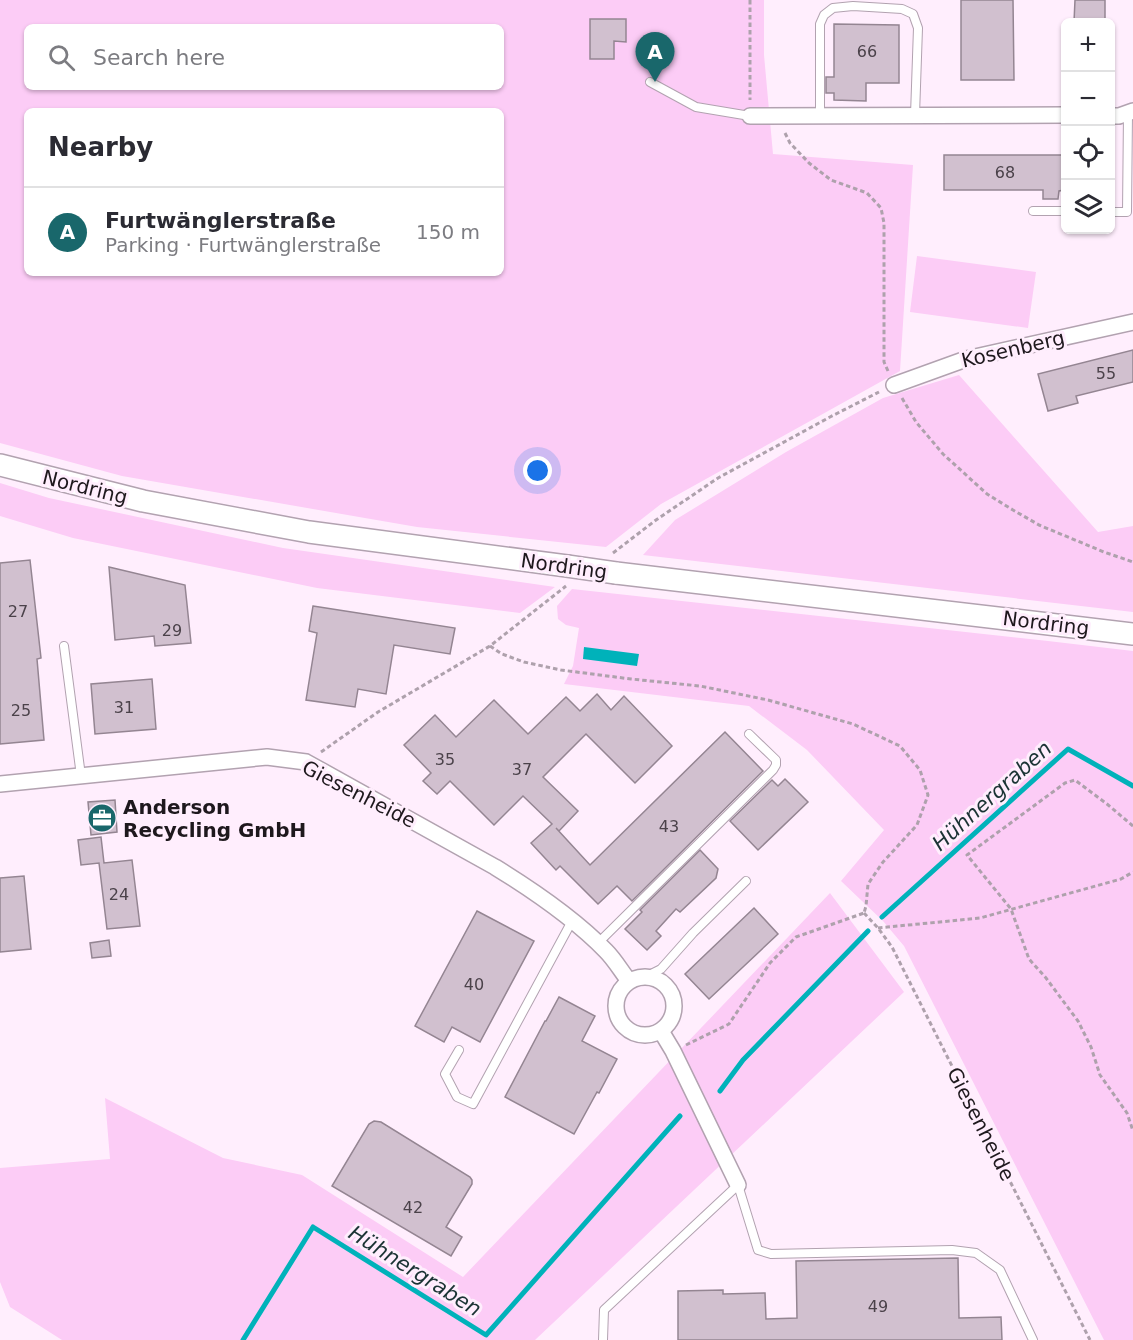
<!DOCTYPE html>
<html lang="en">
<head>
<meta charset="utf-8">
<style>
	body { margin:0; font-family:"DejaVu Sans",sans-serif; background:#f2f2f3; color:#2b2b33 }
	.controls { position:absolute; right:18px; top:18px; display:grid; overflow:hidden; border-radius:9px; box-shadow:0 2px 4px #0004 }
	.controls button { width:54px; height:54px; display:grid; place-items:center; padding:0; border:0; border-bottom:2px solid #e1e1e2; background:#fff; color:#2b2b33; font:30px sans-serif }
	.you { position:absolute; left:538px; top:471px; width:21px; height:21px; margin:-15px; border:4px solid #fff; border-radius:50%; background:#1a73e8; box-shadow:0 0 0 9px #1a73e833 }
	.badge { display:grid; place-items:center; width:39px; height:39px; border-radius:50%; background:#19676b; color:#fff; font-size:20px; font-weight:700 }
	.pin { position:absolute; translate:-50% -50px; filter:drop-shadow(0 2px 3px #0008) }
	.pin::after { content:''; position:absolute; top:32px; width:21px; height:18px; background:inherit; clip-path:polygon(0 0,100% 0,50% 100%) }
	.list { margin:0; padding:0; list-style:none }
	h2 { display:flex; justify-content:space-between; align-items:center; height:78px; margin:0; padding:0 24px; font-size:26px }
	h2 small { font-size:20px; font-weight:400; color:#7c7c81 }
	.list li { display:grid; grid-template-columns:39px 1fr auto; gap:18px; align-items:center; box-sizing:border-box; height:90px; padding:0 24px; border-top:2px solid #e1e1e2 }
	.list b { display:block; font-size:22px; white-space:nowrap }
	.list p { margin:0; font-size:20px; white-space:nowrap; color:#7c7c81 }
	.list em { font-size:20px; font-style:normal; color:#7c7c81 }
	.icon { flex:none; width:33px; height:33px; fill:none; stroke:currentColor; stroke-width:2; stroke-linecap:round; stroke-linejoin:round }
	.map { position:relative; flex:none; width:1133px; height:1340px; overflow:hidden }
	.search { position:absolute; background:#fff; box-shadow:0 2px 4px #0004; left:24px; top:24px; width:480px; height:66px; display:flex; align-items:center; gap:15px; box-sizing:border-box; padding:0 21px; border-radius:9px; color:#7c7c81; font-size:22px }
	.panel { position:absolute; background:#fff; box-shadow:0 2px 4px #0004; left:24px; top:108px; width:480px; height:168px; border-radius:9px }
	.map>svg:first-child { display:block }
</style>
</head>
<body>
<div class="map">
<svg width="1133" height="1340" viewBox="0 0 1133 1340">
	<rect width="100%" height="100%" fill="#ffeefd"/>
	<g fill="#fcccf6" fill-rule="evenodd">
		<path d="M0,0H764V55L773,154L913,165L900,371L661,504L606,547L417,527L122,476L0,443ZM27,27H501V87H27ZM27,111H501V273H27Z"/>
		<polygon points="917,256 1036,272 1028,328 910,312"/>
		<polygon points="959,375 1098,532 1133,526 1133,612 643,555 675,520 786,452 883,398"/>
		<polygon points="0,483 49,498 283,548 555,587 520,613 317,588 73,538 0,516"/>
		<polygon points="572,589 1048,641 1133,651 1133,1340 1104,1340 904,946 883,921 841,881 884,830 807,750 749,706 564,684 573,666 579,628 566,625 558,619 557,606"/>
		<polygon points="830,893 904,992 535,1340 62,1340 10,1307 0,1282 0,1168 110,1159 105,1098 223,1158 302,1175 463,1277"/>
	</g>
	<polygon fill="#00b2ba" points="584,647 639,654 637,666 583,659"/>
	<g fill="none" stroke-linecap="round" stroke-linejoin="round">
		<g stroke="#00b2ba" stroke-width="5">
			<polyline points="882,917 1068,749 1133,786"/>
			<polyline points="720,1091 743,1060 868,931"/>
			<polyline points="243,1340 313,1227 486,1335 680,1116"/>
		</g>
	</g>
	<g fill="#d1c0cf" stroke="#948592" stroke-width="1.5">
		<polygon points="961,0 1013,0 1014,80 961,80"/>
		<polygon points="1075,0 1105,0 1105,22 1074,22"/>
		<polygon points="590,19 626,19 626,42 614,41 614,59 590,59"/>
		<polygon points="834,24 899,25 899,83 866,83 866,101 834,100 834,93 826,93 826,77 834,77"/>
		<polygon points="944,155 1065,155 1065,190 1059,191 1058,199 1043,199 1043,190 944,190"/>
		<polygon points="1133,350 1133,382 1076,396 1078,403 1048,411 1038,374"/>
		<polygon points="30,560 41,658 37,659 44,740 0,744 0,563"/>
		<polygon points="109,567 185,585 191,643 155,646 154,636 115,640"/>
		<polygon points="313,606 455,628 450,654 394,645 386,694 358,689 355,707 306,700 317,633 309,631"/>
		<polygon points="152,679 156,729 95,734 91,684"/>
		<polygon points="597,694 611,710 624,696 672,746 635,783 586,734 543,777 578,811 559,831 556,828 590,865 725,732 763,771 632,901 617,886 598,904 560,866 556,870 531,843 552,824 523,796 494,825 450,781 437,794 423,781 431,773 404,745 435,715 456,737 494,700 528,734 566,697 580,711"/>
		<polygon points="785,779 808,802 758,850 730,821 772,780 778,786"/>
		<polygon points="115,800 117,832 91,835 88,802"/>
		<polygon points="101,837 104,863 132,860 140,926 107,929 99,863 81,865 78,840"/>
		<polygon points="700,850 718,869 716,878 680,912 676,909 656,931 661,936 647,950 625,929 642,912 640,910"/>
		<polygon points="24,876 31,949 0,952 0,878"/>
		<polygon points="754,908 778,934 709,999 685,974"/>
		<polygon points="477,911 534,941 480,1042 452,1027 444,1042 415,1026"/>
		<polygon points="109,940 111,956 92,958 90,943"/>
		<polygon points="559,997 595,1016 582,1041 617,1059 599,1093 597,1092 574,1134 505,1097 545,1021 546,1021"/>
		<polygon points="374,1121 381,1122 470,1177 472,1180 472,1184 446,1227 462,1237 451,1256 332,1186 369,1124"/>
		<polygon points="958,1258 959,1318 1001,1317 1002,1340 678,1340 678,1291 723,1290 723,1294 765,1293 766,1319 797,1318 796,1261"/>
	</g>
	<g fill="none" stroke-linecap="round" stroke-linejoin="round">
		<g stroke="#b2a2b0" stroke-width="10">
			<g id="lane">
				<polyline points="650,82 696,107 750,116"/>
				<polyline points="820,115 820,24 824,15 833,8 853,6 902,9 913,14 918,28 915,115"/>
				<polyline points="1033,211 1066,211"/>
				<polyline points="1110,212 1127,212 1128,113"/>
				<polyline points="64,646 81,776"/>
				<polyline points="597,944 773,770 776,765 776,760 749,734"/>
				<polyline points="647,976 661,969 693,933 746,881"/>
				<polyline points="459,1050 445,1074 457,1097 473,1104 572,921"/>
				<polyline points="603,1340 604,1310 738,1185 758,1250 771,1254 952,1250 976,1253 1000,1270 1033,1340"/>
			</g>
		</g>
		<g stroke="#b2a2b0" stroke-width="18">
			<g id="street">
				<polyline points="750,116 1066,115"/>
				<polyline points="1110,116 1119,116 1133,111"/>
				<polyline points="894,385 966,359 1133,322"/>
				<path d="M0,784L267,757L306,762L495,867C534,891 574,918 606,951C615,960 621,971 629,981"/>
				<circle cx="645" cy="1006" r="29"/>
				<polyline points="661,1031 673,1051 738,1185"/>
			</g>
		</g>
		<g stroke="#b2a2b0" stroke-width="24">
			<g id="secondary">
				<polyline points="0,465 143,501 309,532 567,566"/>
				<polyline points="616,573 1133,634"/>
			</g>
		</g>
		<g stroke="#aea1ac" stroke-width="3" stroke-dasharray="4.5 3" stroke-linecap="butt">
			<polyline points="750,0 750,100"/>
			<polyline points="785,133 790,143 809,163 831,180 867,193 881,208 884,223 884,362 888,371"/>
			<polyline points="902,398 916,422 943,454 987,494 1013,510 1039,525 1104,552 1133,562"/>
			<polyline points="613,553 656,520 718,478 830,417 879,392"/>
			<polyline points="490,646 502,654 524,662 561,670 631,679 700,686 768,700 853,724 900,746 920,770 928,795 917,825 883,862 868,884 866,906 864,913"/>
			<polyline points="321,752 378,712 490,646 566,586"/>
			<polyline points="1133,826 1107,804 1075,780 1065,783 967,855 1011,909 1029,959 1046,978 1078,1021 1091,1047 1100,1075 1127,1113 1133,1131"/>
			<polyline points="864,913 878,928 892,947 1090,1340"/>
			<polyline points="878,928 980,918 1121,879 1133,872"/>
			<polyline points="686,1045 729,1024 770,963 796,937 864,913"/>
		</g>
		<use href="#lane" stroke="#fff" stroke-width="8"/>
		<use href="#street" stroke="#fff" stroke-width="15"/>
		<use href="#secondary" stroke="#fff" stroke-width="21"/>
		<g stroke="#b2a2b0" stroke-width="24" stroke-linecap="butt">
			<polyline id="secondary-bridge" points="567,566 616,573"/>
		</g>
		<use href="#secondary-bridge" stroke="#fff" stroke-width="21"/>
	</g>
	<defs>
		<g id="office-disc" transform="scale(1.5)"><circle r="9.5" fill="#19676b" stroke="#ffeefd"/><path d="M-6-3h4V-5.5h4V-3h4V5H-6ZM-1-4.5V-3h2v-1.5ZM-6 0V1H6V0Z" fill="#fff"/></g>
	</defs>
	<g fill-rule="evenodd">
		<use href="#office-disc" x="102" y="818"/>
	</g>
	<g text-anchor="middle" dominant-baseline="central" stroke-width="6" stroke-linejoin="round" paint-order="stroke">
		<g font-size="16" fill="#4b424a">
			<text x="867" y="51">66</text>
			<text x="1005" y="172">68</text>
			<text x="1106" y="373">55</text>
			<text x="18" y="611">27</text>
			<text x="172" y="630">29</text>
			<text x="124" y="707">31</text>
			<text x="21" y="710">25</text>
			<text x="445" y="759">35</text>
			<text x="522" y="769">37</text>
			<text x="669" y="826">43</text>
			<text x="119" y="894">24</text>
			<text x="474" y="984">40</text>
			<text x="413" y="1207">42</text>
			<text x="878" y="1306">49</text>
		</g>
		<g font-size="20" fill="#1e181d" stroke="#ffeefd">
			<text transform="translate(1013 349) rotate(-13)">Kosenberg</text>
			<text transform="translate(85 487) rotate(14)">Nordring</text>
			<text transform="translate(564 566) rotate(8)">Nordring</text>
			<text transform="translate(1046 623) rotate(7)">Nordring</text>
			<text transform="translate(359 794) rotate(27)">Giesenheide</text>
			<text transform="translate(981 1124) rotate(63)">Giesenheide</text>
		</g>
		<g font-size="20" font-weight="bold" fill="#1e181d" stroke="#ffeefd" text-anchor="start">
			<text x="123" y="807">Anderson<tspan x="123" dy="23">Recycling GmbH</tspan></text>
		</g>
		<g font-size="21" font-style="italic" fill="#1b3334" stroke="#ffeefd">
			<text transform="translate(992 796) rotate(-42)">Hühnergraben</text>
			<text transform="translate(415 1271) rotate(32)">Hühnergraben</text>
		</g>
	</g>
</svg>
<div class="controls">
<button>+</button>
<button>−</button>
<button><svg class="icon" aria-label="locate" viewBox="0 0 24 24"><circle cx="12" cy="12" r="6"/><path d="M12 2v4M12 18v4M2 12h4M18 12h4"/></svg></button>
<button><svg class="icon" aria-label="layers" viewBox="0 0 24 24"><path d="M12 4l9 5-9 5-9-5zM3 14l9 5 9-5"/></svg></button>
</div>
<div class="you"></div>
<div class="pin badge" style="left:655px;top:82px">A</div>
<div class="search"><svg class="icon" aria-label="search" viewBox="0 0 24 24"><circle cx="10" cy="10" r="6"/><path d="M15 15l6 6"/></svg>Search here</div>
<section class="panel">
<h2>Nearby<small></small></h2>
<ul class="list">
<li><span class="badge">A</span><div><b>Furtwänglerstraße</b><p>Parking · Furtwänglerstraße</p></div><em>150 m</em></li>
</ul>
</section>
</div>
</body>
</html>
